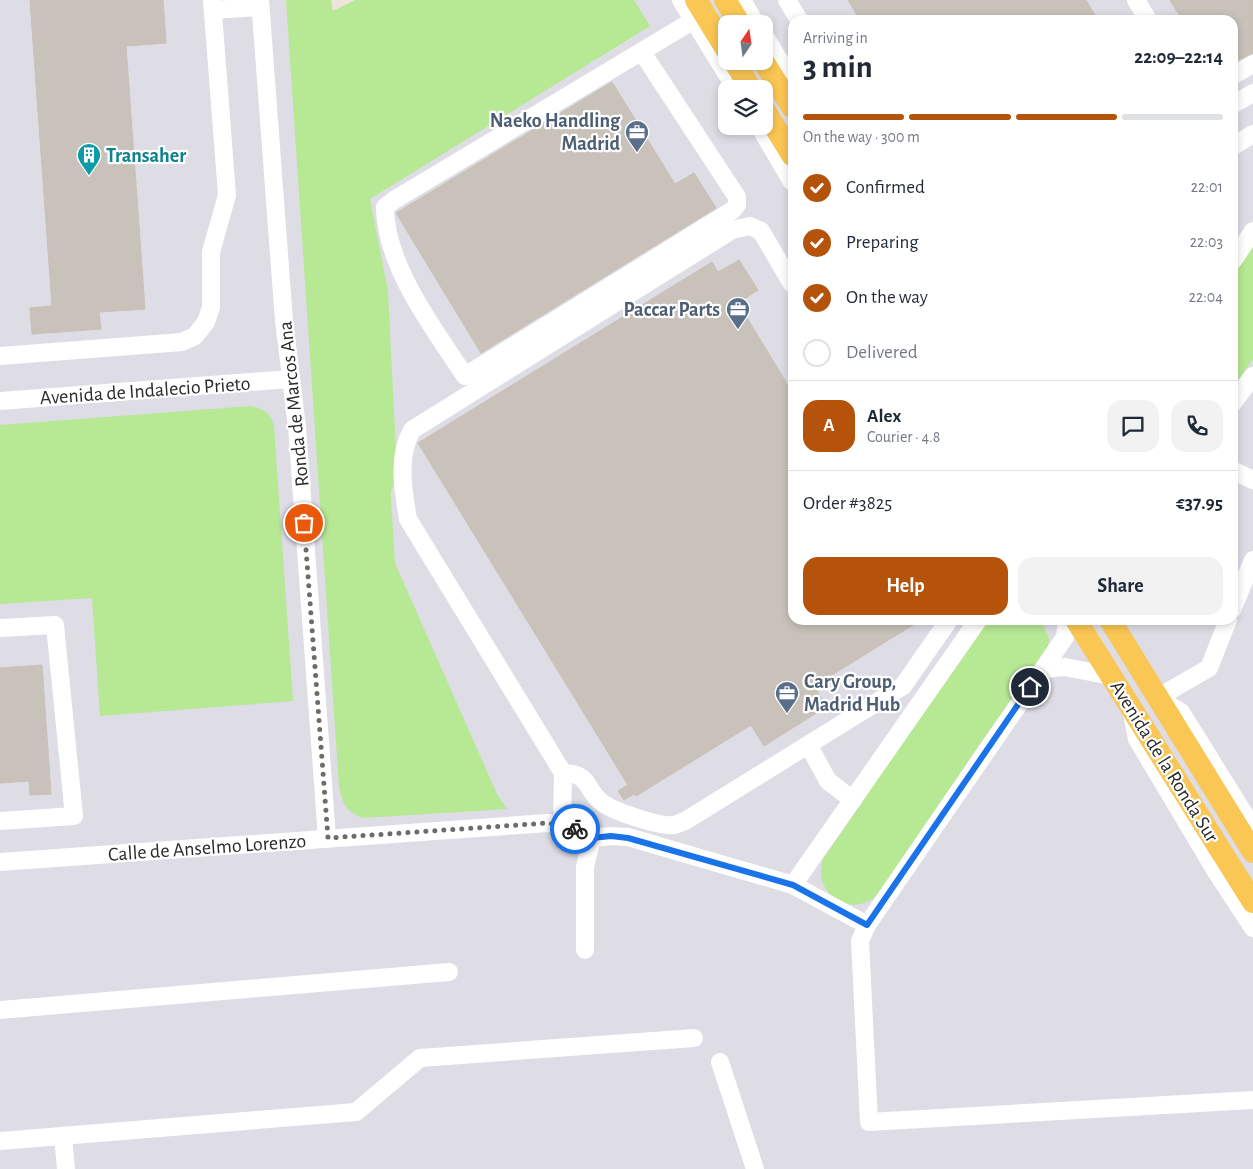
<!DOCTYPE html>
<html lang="en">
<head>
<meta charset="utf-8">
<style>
	:root { --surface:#fff; --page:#f2f2f3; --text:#1f2937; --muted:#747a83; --line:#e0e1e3; --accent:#b45309 }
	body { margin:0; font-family:"Alegreya Sans",sans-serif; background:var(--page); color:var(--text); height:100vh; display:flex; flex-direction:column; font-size:19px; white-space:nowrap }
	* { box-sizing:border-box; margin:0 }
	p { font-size:16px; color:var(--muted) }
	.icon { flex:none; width:28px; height:28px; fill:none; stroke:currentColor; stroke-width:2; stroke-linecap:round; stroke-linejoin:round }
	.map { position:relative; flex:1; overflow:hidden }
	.drawer { position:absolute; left:788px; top:15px; width:450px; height:610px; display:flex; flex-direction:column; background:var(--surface); border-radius:15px; box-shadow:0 2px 8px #0003 }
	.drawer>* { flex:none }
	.needle { width:32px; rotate:13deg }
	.fabs { position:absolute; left:718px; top:15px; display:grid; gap:10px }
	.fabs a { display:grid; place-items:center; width:55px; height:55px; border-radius:10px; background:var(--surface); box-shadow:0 2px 8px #0003; font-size:25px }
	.pin { position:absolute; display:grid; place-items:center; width:42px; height:42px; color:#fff; margin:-21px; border:2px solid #fff; border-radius:50%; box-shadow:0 1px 5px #0007 }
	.courier { position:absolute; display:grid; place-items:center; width:50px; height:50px; margin:-25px; border:4px solid #1a73e8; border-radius:50%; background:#fff; color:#222; box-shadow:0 1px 6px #0007 }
	.overview em { font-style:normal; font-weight:700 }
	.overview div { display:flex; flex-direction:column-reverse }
	.overview { display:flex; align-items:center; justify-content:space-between; height:85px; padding:0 15px }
	h1 { font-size:32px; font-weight:700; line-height:38px }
	.bar { display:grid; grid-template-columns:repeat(4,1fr); gap:8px 5px; align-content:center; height:60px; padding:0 15px }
	.bar i { height:6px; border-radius:4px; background:var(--line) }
	.bar .selected { background:var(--accent) }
	.bar p { grid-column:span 4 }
	.line { display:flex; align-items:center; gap:12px; padding:0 15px; border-top:1px solid var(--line) }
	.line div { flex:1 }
	.round { display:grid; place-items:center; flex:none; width:52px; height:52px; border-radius:15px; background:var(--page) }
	ol { padding:0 15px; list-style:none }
	li { display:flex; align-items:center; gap:15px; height:55px }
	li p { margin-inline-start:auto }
	li .icon { padding:5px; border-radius:50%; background:var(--accent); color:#fff; stroke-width:4 }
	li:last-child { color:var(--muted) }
	li i { width:28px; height:28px; border:2px solid var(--line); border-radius:50% }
	.primary-button { display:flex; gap:10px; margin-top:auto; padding:10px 15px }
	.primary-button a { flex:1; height:58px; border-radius:15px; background:var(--accent); color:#fff; font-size:20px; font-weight:700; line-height:58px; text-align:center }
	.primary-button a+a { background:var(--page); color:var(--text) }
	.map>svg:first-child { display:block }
</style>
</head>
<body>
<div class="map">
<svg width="1253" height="1169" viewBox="0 0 1253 1169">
	<rect width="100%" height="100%" fill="#ede4db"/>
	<!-- industrial -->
	<path fill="#dedce5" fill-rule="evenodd" d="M 0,0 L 331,0 L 333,11 L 355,0 L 1253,0 L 1253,1169 L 0,1169 ZM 792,20 L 1232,20 L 1232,620 L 792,620 ZM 726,24 L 764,24 L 764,61 L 726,61 ZM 726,89 L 764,89 L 764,126 L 726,126 Z"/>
	<!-- green -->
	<g fill="#b7e894">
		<path d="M 286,0 L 331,0 L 333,11 L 355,0 L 634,0 L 650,26 L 370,199 L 388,291 L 396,452 L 395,481 L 391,492 L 391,500 L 395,563 L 497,794 L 507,809 L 363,818 C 346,812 343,804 339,787 Z"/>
		<polygon points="1253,246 1253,359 1233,387 1233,276"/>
		<path d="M 251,406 C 264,409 270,412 274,426 L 293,701 L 100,716 L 92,598 L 0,604 L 0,425 Z"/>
		<path d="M 987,620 L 1040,620 L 1049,638 L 1048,649 L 981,742 L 879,893 C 853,921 811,894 823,859 Z"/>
	</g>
	<!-- building -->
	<g fill="#c8c2ba" stroke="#c9c0b5">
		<polygon points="30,0 163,0 166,43 126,46 145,309 99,312 101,329 32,334 30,308 52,306"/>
		<polygon points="848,0 1086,0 1098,20 860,20"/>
		<polygon points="1170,0 1253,0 1253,53 1232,63 1232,20 1182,20"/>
		<polygon points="612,82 675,184 694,173 716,208 481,353 396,213"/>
		<polygon points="739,260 758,290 738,303 792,392 792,620 921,620 814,686 826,707 764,746 751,725 636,796 634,794 624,800 618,791 628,785 418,443 712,262 718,272"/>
		<polygon points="42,665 51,794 30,795 29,781 0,783 0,668"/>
	</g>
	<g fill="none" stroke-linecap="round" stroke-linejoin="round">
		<!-- minor -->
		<g stroke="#fff" stroke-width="18">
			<polyline points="260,0 284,321 297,427 327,838"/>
			<polyline points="681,0 736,89"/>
			<polyline points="742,0 756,24"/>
			<polyline points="787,0 799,20"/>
			<polyline points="1136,0 1148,20"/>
			<polyline points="213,10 260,7"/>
			<polyline points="764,35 792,81"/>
			<path d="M 642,52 L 737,197 L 737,205 L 733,210 L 465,376 C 434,329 385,265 385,207 L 394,200 L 694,20"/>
			<polyline points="1232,76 1253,64"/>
			<polyline points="1232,105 1253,93"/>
			<polyline points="759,126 792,182"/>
			<polyline points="1232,147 1253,134"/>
			<polyline points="1232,262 1253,231"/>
			<polyline points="0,356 182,342 195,336 206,322 211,307 211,252 227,195 212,0"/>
			<polyline points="0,401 290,379"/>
			<polyline points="1232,404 1253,376"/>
			<polyline points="1232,470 1253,480"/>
			<polyline points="1232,610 1253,560"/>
			<polyline points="1067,620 1065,637 867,925 860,941 869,1122 1253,1100"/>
			<polyline points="0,628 55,625 74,816 0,821"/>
			<polyline points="1044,669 1065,667 1111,676"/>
			<polyline points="1157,698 1209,668 1228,620"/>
			<polyline points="1159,699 1181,712 1253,828"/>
			<polyline points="1132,713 1137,739 1215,870 1253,928"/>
			<polyline points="809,746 828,781 853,800"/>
			<path d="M 563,773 C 592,773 585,792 604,804 C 616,812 660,827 674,825 C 678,824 682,822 685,821 L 903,686 L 949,620"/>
			<path d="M 562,825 L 563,773 L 408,519 C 403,490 397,456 412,430 L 732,230 L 750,226 L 761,231 L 792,284"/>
			<polyline points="0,862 548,823 572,827 592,838 611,836 628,837 793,885"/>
			<polyline points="867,925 793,885 978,620"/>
			<polyline points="585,950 585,867 592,838"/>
			<polyline points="0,1010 449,972"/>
			<polyline points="720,1062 755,1169"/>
			<polyline points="63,1136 66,1169"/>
			<polyline points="0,1141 356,1112 420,1058 694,1038"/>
		</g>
		<!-- major -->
		<g stroke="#fac654" stroke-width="22">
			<polyline points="696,0 726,49"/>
			<polyline points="725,0 740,24"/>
			<polyline points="734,61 751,89"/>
			<polyline points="763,61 792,107"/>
			<polyline points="764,109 792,155"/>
			<polyline points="1076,620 1253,902"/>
			<polyline points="1110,620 1253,852"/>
		</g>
	</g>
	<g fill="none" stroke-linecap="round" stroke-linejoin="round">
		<!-- done -->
		<polyline stroke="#6e6b68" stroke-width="5" stroke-dasharray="0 9" points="304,523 328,838 548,823 575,829"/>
		<!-- route -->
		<polyline stroke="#1a73e8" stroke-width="6" points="575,829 592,838 611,836 628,838 793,885 867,925 1030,687"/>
	</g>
	<!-- icons -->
	<defs>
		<g id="office-pin" transform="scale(1.25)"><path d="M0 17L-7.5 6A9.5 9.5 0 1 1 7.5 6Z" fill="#5c6f8a" stroke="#fff"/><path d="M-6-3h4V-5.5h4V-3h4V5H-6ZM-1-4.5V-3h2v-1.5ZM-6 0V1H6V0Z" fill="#fff"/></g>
		<g id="building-pin" transform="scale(1.25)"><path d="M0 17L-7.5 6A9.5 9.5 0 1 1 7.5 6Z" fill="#0f9aa8" stroke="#fff"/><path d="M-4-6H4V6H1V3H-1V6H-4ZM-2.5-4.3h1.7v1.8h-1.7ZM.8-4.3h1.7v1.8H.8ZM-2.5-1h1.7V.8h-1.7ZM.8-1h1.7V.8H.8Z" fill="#fff"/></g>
	</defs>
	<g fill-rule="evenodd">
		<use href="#office-pin" x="637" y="132"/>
		<use href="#building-pin" x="89" y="155"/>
		<use href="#office-pin" x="738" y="309"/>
		<use href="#office-pin" x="787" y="693"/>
	</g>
	<g text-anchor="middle" stroke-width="4.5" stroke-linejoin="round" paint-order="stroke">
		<!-- service labels -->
		<g font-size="20" font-weight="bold" fill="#4e5e75" stroke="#fff" text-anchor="end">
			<text x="620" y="127">Naeko Handling<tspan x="620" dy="23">Madrid</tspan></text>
			<text x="720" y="316">Paccar Parts</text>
			<text x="804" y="688" text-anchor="start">Cary Group,<tspan x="804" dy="23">Madrid Hub</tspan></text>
		</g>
		<!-- culture labels -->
		<g font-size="20" font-weight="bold" fill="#0d838f" stroke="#fff" text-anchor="start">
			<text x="106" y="162">Transaher</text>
		</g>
		<!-- street labels -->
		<g font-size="20" fill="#2a2a2a" stroke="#fff">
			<text transform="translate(145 390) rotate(-4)" y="7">Avenida de Indalecio Prieto</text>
			<text transform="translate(293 404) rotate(-96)" y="7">Ronda de Marcos Ana</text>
			<text transform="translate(1165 761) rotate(58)" y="7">Avenida de la Ronda Sur</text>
			<text transform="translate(207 847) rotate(-4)" y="7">Calle de Anselmo Lorenzo</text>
		</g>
	</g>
</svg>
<div class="fabs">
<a><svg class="needle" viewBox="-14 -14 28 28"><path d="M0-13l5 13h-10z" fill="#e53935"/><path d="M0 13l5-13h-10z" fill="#747a83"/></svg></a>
<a><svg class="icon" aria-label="layers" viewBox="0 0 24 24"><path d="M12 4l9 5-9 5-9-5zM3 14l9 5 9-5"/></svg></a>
</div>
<div class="pin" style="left:304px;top:523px;background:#ea580c"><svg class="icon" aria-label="bag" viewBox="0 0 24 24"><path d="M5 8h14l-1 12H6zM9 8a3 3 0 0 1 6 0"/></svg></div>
<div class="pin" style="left:1030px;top:687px;background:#1f2937"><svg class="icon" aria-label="home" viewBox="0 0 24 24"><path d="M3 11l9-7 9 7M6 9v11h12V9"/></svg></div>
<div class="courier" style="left:575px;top:829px"><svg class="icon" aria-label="bike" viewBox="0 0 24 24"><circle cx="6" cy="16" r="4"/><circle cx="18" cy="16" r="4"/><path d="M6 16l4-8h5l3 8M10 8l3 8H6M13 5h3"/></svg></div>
<section class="drawer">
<div class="overview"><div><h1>3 min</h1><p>Arriving in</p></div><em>22:09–22:14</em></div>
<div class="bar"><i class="selected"></i><i class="selected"></i><i class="selected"></i><i></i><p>On the way · 300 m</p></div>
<ol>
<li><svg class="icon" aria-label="check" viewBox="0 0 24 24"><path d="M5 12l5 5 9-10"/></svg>Confirmed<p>22:01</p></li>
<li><svg class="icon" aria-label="check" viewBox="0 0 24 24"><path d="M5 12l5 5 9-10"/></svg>Preparing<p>22:03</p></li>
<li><svg class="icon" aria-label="check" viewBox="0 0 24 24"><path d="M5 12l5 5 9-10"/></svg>On the way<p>22:04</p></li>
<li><i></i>Delivered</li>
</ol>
<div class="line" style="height:90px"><b class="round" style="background:var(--accent);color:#fff">A</b><div><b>Alex</b><p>Courier · 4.8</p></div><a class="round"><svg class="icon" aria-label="chat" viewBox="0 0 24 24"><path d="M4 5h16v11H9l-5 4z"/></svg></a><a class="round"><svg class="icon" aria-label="phone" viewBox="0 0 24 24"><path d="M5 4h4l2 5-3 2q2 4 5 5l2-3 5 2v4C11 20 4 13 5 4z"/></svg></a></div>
<div class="line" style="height:65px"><div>Order #3825</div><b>€37.95</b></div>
<div class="primary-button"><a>Help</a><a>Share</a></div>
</section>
</div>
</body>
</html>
